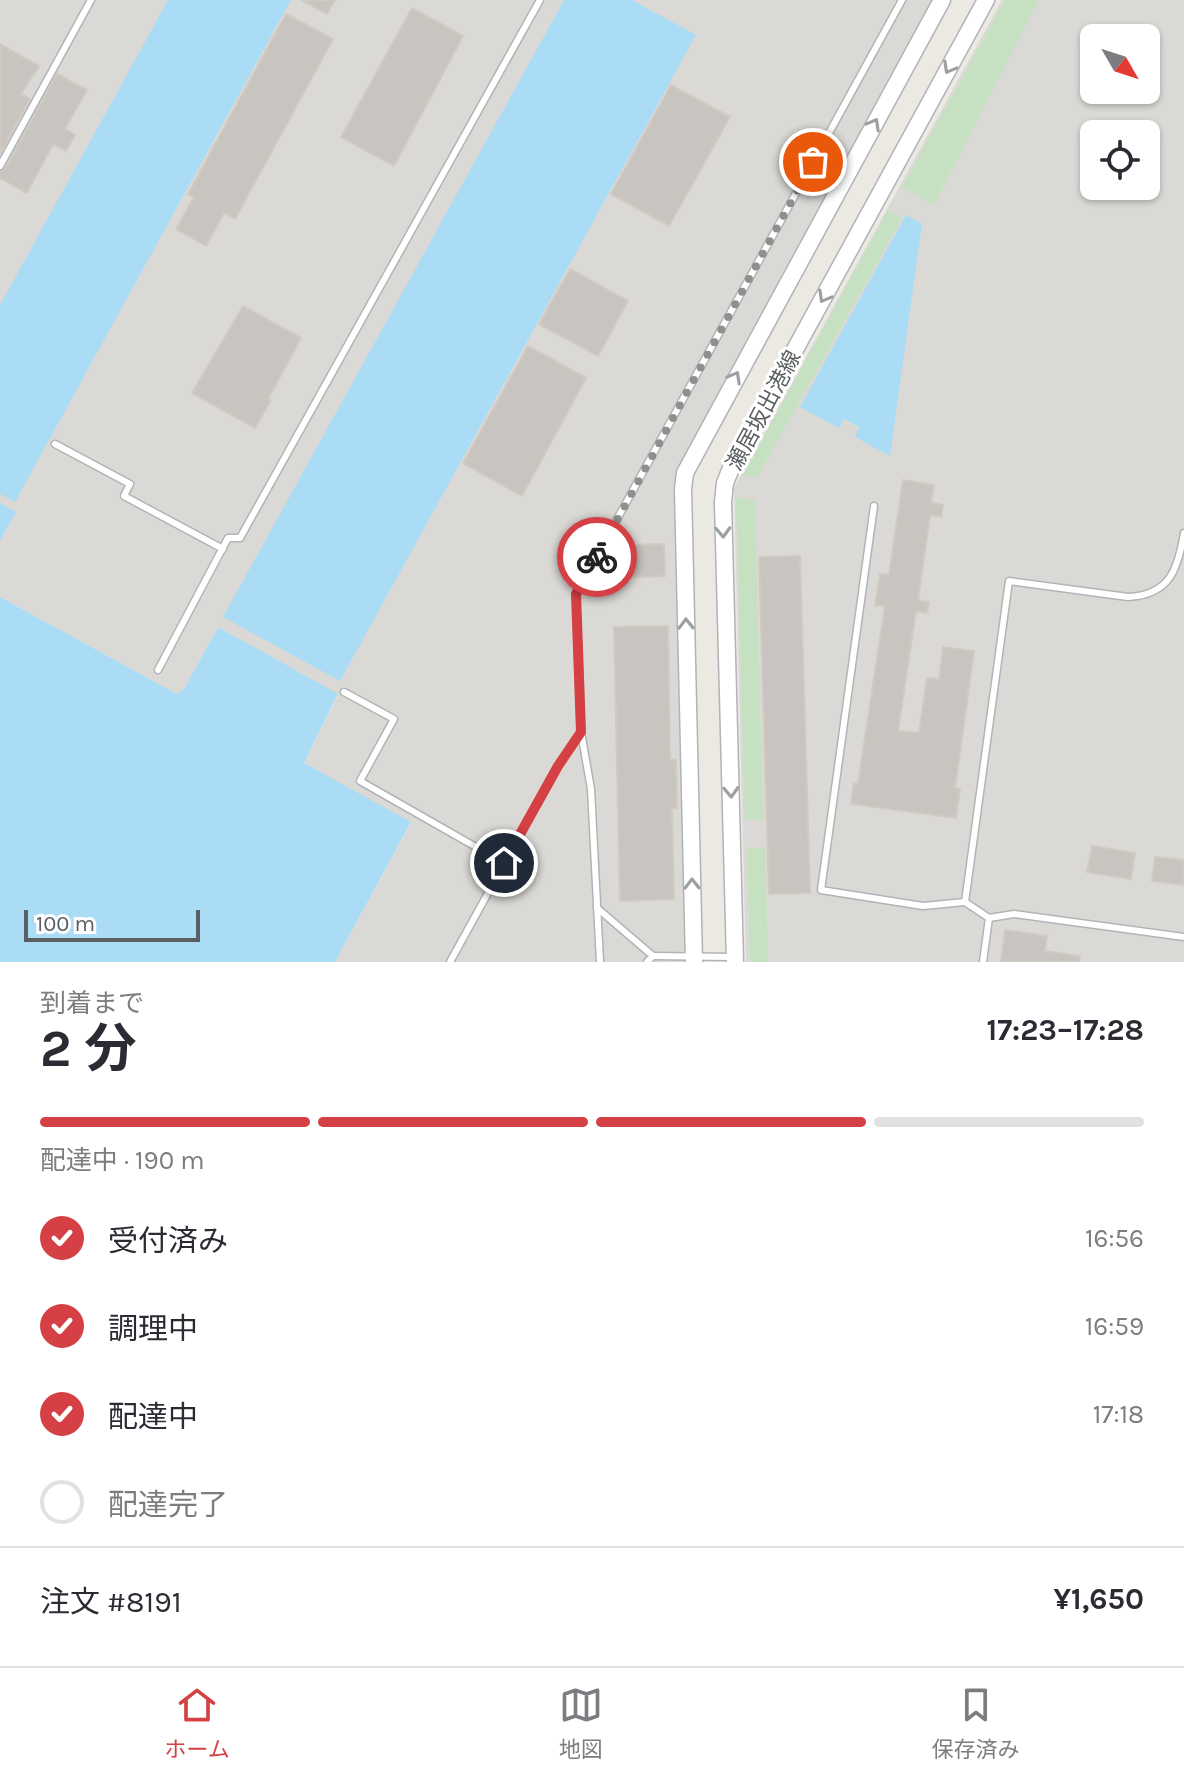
<!DOCTYPE html>
<html lang="ja">
<head>
<meta charset="utf-8">
<style>
	:root { --surface:#fff; --page:#f2f2f3; --text:#2b2b33; --muted:#7c7c81; --line:#e1e1e2; --accent:#d54044 }
	body { margin:0; font-family:Karla,"Noto Sans JP",sans-serif; background:var(--page); color:var(--text); height:100vh; display:flex; flex-direction:column; font-size:30px; white-space:nowrap }
	* { box-sizing:border-box; margin:0 }
	p { font-size:26px; color:var(--muted) }
	.icon { flex:none; width:44px; height:44px; fill:none; stroke:currentColor; stroke-width:2; stroke-linecap:round; stroke-linejoin:round }
	.map { position:relative; height:962px; overflow:hidden }
	.panel { display:flex; flex-direction:column; background:var(--surface); flex:1 }
	.panel>* { flex:none }
	.needle { width:52px; rotate:129deg }
	.fabs { position:absolute; left:1080px; top:24px; display:grid; gap:16px }
	.fabs a { display:grid; place-items:center; width:80px; height:80px; border-radius:12px; background:var(--surface); box-shadow:0 2px 6px #0004; font-size:40px }
	.scale { position:absolute; left:24px; bottom:20px; width:176px; box-sizing:border-box; padding-left:8px; border:4px solid #5b5f62; border-top:0; font-size:22px; line-height:28px; white-space:nowrap; color:#5b5f62; -webkit-text-stroke:6px #fff; paint-order:stroke }
	.pin { position:absolute; display:grid; place-items:center; width:68px; height:68px; color:#fff; margin:-34px; border:4px solid #fff; border-radius:50%; box-shadow:0 2px 8px #0007 }
	.courier { position:absolute; display:grid; place-items:center; width:80px; height:80px; margin:-40px; border:6px solid #d54044; border-radius:50%; background:#fff; color:#222; box-shadow:0 2px 10px #0007 }
	.overview em { font-style:normal; font-weight:700 }
	.overview div { display:flex; flex-direction:column-reverse }
	.overview { display:flex; align-items:center; justify-content:space-between; height:136px; padding:0 40px }
	h1 { font-size:52px; font-weight:700; line-height:60px }
	.bar { display:grid; grid-template-columns:repeat(4,1fr); gap:12px 8px; align-content:center; height:96px; padding:0 40px }
	.bar i { height:10px; border-radius:6px; background:var(--line) }
	.bar .on { background:var(--accent) }
	.bar p { grid-column:span 4 }
	.line { display:flex; align-items:center; gap:20px; padding:0 40px; border-top:2px solid var(--line) }
	.line div { flex:1 }
	ol { padding:0 40px; list-style:none }
	li { display:flex; align-items:center; gap:24px; height:88px }
	li p { margin-inline-start:auto }
	li .icon { padding:8px; border-radius:50%; background:var(--accent); color:#fff; stroke-width:4 }
	li:last-child { color:var(--muted) }
	li i { width:44px; height:44px; border:4px solid var(--line); border-radius:50% }
	.dock { display:flex; justify-content:space-around; align-items:center; height:112px; border-top:2px solid var(--line); background:var(--surface); font-size:22px; color:var(--muted) }
	.dock a { display:grid; justify-items:center; gap:4px }
	.dock .on { color:var(--accent) }
	.map>svg:first-child { display:block }
</style>
</head>
<body>
<div class="map">
<svg width="1184" height="962" viewBox="0 0 1184 962">
	<rect width="100%" height="100%" fill="#ece9e3"/>
	<!-- industrial -->
	<g fill="#dbd9d6" fill-rule="evenodd">
		<polygon points="0,0 934,0 676,472 691,962 335,962 411,823 304,763 338,696 218,627 184,689 177,694 0,597 0,541 16,512 0,503"/>
		<path d="M 1002,0 L 1184,0 L 1184,962 L 746,962 L 734,488 ZM 1094,38 L 1146,38 L 1146,90 L 1094,90 ZM 1094,134 L 1146,134 L 1146,186 L 1094,186 Z"/>
	</g>
	<!-- green -->
	<g fill="#c5e1c2">
		<polygon points="1005,0 1039,0 934,205 902,187"/>
		<polygon points="888,210 902,218 757,478 743,475"/>
		<polygon points="736,497 755,501 763,820 745,819"/>
		<polygon points="747,848 765,848 768,962 750,962"/>
	</g>
	<!-- water -->
	<g fill="#abdcf5">
		<polygon points="168,0 291,0 15,502 0,494 0,305"/>
		<polygon points="564,0 632,0 696,35 340,681 223,617"/>
		<polygon points="906,215 922,224 890,456 855,437 859,427 844,419 839,428 800,407"/>
		<polygon points="0,503 16,512 0,541"/>
		<polygon points="0,597 177,694 184,689 218,627 338,694 304,763 411,822 335,962 0,962"/>
	</g>
	<!-- building -->
	<g fill="#c8c4c0" stroke="#d0cac2" stroke-width="2">
		<polygon points="301,0 335,0 327,14"/>
		<polygon points="412,8 463,36 394,166 341,137"/>
		<polygon points="286,14 333,39 235,219 224,213 206,246 176,229 194,197 188,194"/>
		<polygon points="0,44 39,66 21,94 30,99 0,154"/>
		<polygon points="57,74 87,90 65,129 75,135 66,151 53,144 27,193 0,178 0,172 5,169"/>
		<polygon points="671,85 730,117 669,226 611,194"/>
		<polygon points="570,269 628,301 598,356 539,324"/>
		<polygon points="243,306 301,338 268,399 271,400 255,428 192,393"/>
		<polygon points="528,346 586,378 522,496 463,463"/>
		<polygon points="903,480 934,485 931,503 943,505 941,517 930,515 918,600 929,602 927,613 916,611 898,731 919,733 927,678 939,679 943,647 974,651 955,788 960,789 956,818 851,804 854,783 858,784 885,606 875,605 880,574 889,575"/>
		<polygon points="664,544 665,576 629,577 629,545"/>
		<polygon points="800,556 810,893 769,894 759,557"/>
		<polygon points="668,626 670,760 676,760 677,808 672,809 674,899 620,901 614,627"/>
		<polygon points="1092,846 1135,853 1131,879 1087,872"/>
		<polygon points="1155,857 1184,860 1184,885 1152,881"/>
		<polygon points="1005,930 1047,936 1045,951 1080,956 1079,962 1001,962"/>
	</g>
	<g fill="none" stroke-linecap="round" stroke-linejoin="round">
		<!-- lane casing -->
		<g stroke="#b1b4b7" stroke-width="9">
			<g id="lane">
				<polyline points="0,166 91,0"/>
				<polyline points="55,444 130,484 124,496 223,549"/>
				<polyline points="874,506 821,890 923,906 965,902"/>
				<path d="M 1184,533 C 1178,569 1170,595 1128,597 L 1009,581 L 965,902 L 989,918 L 1014,914 L 1184,937"/>
				<polyline points="158,670 228,538 240,538 540,0"/>
				<polyline points="344,692 394,719 360,781 504,863"/>
				<polyline points="597,908 653,956 647,962"/>
				<polyline points="653,956 733,957"/>
				<polyline points="450,962 558,766 581,732"/>
				<polyline points="600,962 591,789 581,732 576,594 902,0"/>
				<polyline points="983,962 989,918"/>
			</g>
		</g>
		<!-- secondary casing -->
		<g stroke="#b0b3b7" stroke-width="19">
			<g id="secondary">
				<polyline points="694,962 683,489 685,473 942,0"/>
				<polyline points="735,962 723,502 725,483 733,463 986,0"/>
			</g>
		</g>
		<!-- lane -->
		<use href="#lane" stroke="#fff" stroke-width="6"/>
		<!-- secondary -->
		<use href="#secondary" stroke="#fff" stroke-width="16"/>
	</g>
	<!-- one-way arrows -->
	<defs><path id="oneway-chevron" d="M-2-3.5L2.5 0L-2 3.5" fill="none" stroke-width="1.6" stroke-linecap="round" stroke-linejoin="round" transform="scale(2)"/></defs>
	<g stroke="#9d9fa1">
		<use href="#oneway-chevron" transform="translate(949 68) rotate(119)"/>
		<use href="#oneway-chevron" transform="translate(874 124) rotate(-61)"/>
		<use href="#oneway-chevron" transform="translate(824 297) rotate(119)"/>
		<use href="#oneway-chevron" transform="translate(735 377) rotate(-61)"/>
		<use href="#oneway-chevron" transform="translate(723 532) rotate(88)"/>
		<use href="#oneway-chevron" transform="translate(686 624) rotate(-91)"/>
		<use href="#oneway-chevron" transform="translate(731 792) rotate(88)"/>
		<use href="#oneway-chevron" transform="translate(692 884) rotate(-91)"/>
	</g>
	<g fill="none" stroke-linecap="round" stroke-linejoin="round">
		<!-- done -->
		<polyline stroke="#8e8f8f" stroke-width="8" stroke-dasharray="0 14.4" points="597,557 813,162"/>
		<!-- route -->
		<polyline stroke="#d54044" stroke-width="10" points="504,863 558,766 581,732 576,594 597,557"/>
	</g>
	<g text-anchor="middle" stroke-width="6" stroke-linejoin="round" paint-order="stroke">
		<!-- street labels -->
		<g font-size="22" fill="#5b5f62" stroke="#fff">
			<text transform="translate(763 410) rotate(-62)" y="8">瀬居坂出港線</text>
		</g>
	</g>
</svg>
<div class="fabs">
<a><svg class="needle" viewBox="-14 -14 28 28"><path d="M0-13l5 13h-10z" fill="#e53935"/><path d="M0 13l5-13h-10z" fill="#7c7c81"/></svg></a>
<a><svg class="icon" aria-label="locate" viewBox="0 0 24 24"><circle cx="12" cy="12" r="6"/><path d="M12 2v4M12 18v4M2 12h4M18 12h4"/></svg></a>
</div>
<div class="scale">100 m</div>
<div class="pin" style="left:813px;top:162px;background:#ea580c"><svg class="icon" aria-label="bag" viewBox="0 0 24 24"><path d="M5 8h14l-1 12H6zM9 8a3 3 0 0 1 6 0"/></svg></div>
<div class="pin" style="left:504px;top:863px;background:#1f2937"><svg class="icon" aria-label="home" viewBox="0 0 24 24"><path d="M3 11l9-7 9 7M6 9v11h12V9"/></svg></div>
<div class="courier" style="left:597px;top:557px"><svg class="icon" aria-label="bike" viewBox="0 0 24 24"><circle cx="6" cy="16" r="4"/><circle cx="18" cy="16" r="4"/><path d="M6 16l4-8h5l3 8M10 8l3 8H6M13 5h3"/></svg></div>
</div>
<section class="panel">
<div class="overview"><div><h1>2 分</h1><p>到着まで</p></div><em>17:23–17:28</em></div>
<div class="bar"><i class="on"></i><i class="on"></i><i class="on"></i><i></i><p>配達中 · 190 m</p></div>
<ol>
<li><svg class="icon" aria-label="check" viewBox="0 0 24 24"><path d="M5 12l5 5 9-10"/></svg>受付済み<p>16:56</p></li>
<li><svg class="icon" aria-label="check" viewBox="0 0 24 24"><path d="M5 12l5 5 9-10"/></svg>調理中<p>16:59</p></li>
<li><svg class="icon" aria-label="check" viewBox="0 0 24 24"><path d="M5 12l5 5 9-10"/></svg>配達中<p>17:18</p></li>
<li><i></i>配達完了</li>
</ol>
<div class="line" style="height:104px"><div>注文 #8191</div><b>¥1,650</b></div>
</section>
<nav class="dock">
<a class="on"><svg class="icon" aria-label="home" viewBox="0 0 24 24"><path d="M3 11l9-7 9 7M6 9v11h12V9"/></svg>ホーム</a>
<a><svg class="icon" aria-label="map" viewBox="0 0 24 24"><path d="M3 6l6-2 6 2 6-2v14l-6 2-6-2-6 2zM9 4v14M15 6v14"/></svg>地図</a>
<a><svg class="icon" aria-label="saved" viewBox="0 0 24 24"><path d="M7 4h10v16l-5-4-5 4z"/></svg>保存済み</a>
</nav>
</body>
</html>
